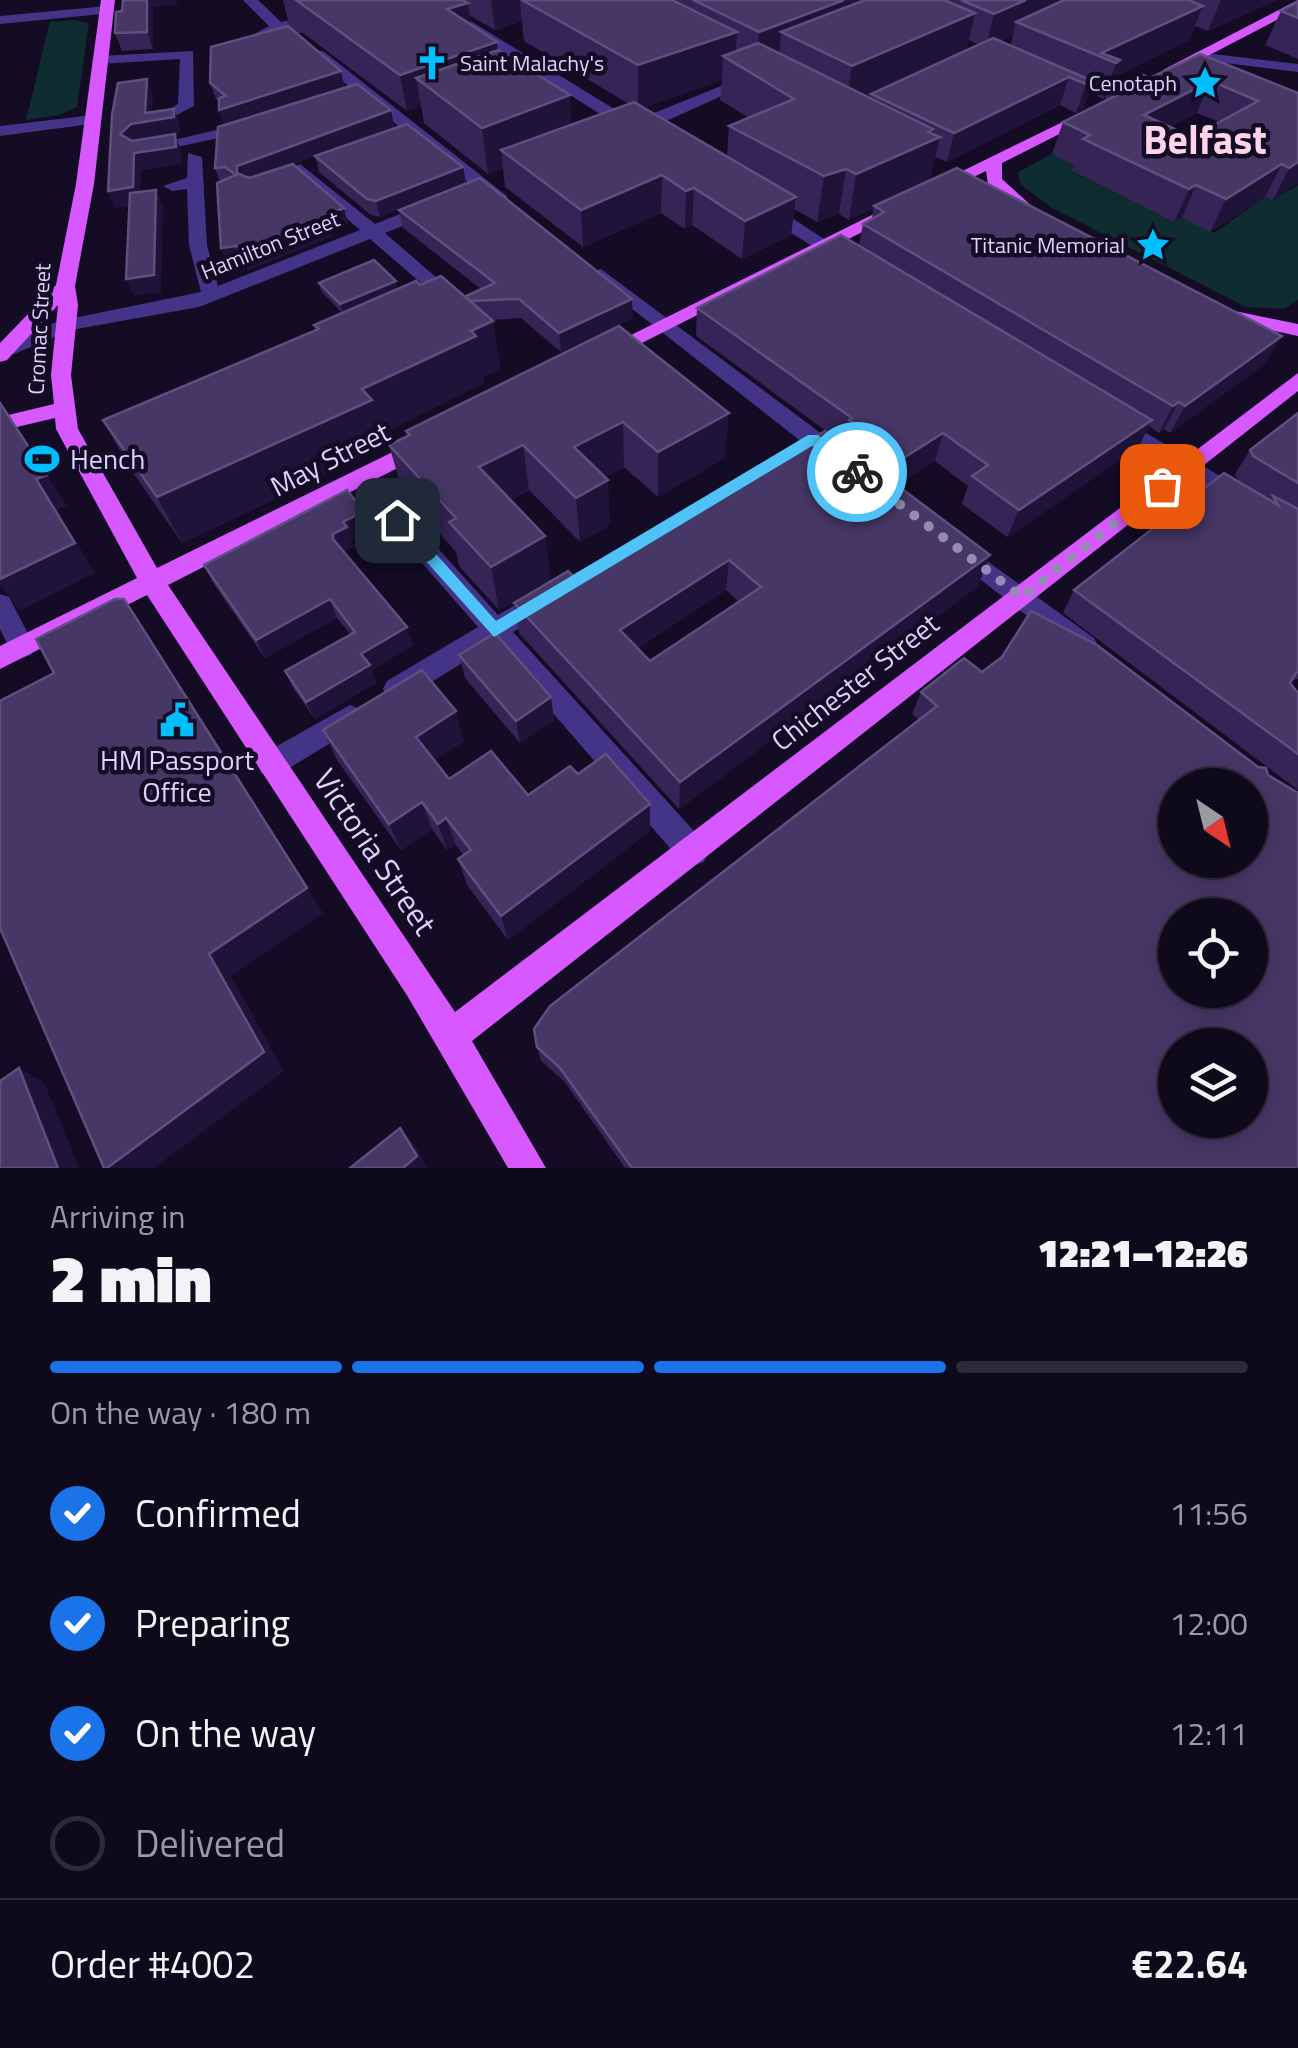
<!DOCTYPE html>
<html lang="en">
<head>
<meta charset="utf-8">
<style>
	:root { --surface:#0f091c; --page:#1d1729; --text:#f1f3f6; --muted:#9b9aa3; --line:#2f2a3b; --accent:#1a73e8 }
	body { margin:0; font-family:"Titillium Web",sans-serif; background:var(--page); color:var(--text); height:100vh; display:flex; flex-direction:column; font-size:38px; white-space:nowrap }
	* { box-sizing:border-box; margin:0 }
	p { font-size:32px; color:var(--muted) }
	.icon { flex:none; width:55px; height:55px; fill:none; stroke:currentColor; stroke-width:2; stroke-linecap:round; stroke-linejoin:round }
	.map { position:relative; height:1168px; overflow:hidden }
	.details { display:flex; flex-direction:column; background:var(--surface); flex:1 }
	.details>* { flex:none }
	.needle { width:65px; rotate:145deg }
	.controls { position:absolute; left:1158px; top:768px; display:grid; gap:20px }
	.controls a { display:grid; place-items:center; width:110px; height:110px; border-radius:50%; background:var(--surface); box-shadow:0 5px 25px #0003,0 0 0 2px var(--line); font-size:50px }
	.pin { position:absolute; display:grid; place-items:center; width:85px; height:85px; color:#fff; margin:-42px; border-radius:20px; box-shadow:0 5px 15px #0006 }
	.courier { position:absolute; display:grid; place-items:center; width:100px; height:100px; margin:-50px; border:8px solid #4fc3f7; border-radius:50%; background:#fff; color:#222; box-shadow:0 2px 12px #0007 }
	.head em { font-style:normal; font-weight:800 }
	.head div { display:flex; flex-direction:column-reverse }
	.head { display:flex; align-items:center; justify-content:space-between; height:170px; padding:0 50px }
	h1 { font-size:65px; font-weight:800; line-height:75px }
	.bar { display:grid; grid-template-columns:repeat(4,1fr); gap:15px 10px; align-content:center; height:120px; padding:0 50px }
	.bar i { height:12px; border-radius:8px; background:var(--line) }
	.bar .active { background:var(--accent) }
	.bar p { grid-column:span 4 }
	.line { display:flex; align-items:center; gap:25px; padding:0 50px; border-top:2px solid var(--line) }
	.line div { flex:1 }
	ol { padding:0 50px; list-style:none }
	li { display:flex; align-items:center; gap:30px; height:110px }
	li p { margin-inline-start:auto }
	li .icon { padding:10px; border-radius:50%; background:var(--accent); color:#fff; stroke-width:4 }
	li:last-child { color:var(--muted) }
	li i { width:55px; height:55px; border:5px solid var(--line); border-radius:50% }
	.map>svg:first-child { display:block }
</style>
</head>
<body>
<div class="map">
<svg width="1298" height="1168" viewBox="0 0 1298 1168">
	<rect width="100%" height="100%" fill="#140c25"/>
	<!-- green -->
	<g fill="#0f2c30">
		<polygon points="75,20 89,23 77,107 59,115 26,120 50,22"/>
		<polygon points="1052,154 1080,167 1073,172 1174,222 1183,217 1214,233 1265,197 1273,200 1298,185 1298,300 1284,309 1246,307 1052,208 1020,184 1018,172"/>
	</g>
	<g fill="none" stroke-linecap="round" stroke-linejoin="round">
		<!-- minor -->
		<g fill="#433488" fill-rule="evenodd">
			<polygon points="243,0 258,0 281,22 321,14 328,18 282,30 247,48 242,47 242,41 269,26"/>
			<polygon points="420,0 436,0 634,121 746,76 759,79 642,132 630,133"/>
			<polygon points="107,6 112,7 112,13 0,24 0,16"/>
			<polygon points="193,51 194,106 173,117 165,112 178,104 180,59 101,64 94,60 101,56"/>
			<polygon points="313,51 323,51 507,196 507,204 495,204 313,57"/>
			<polygon points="1197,52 1298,64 1298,72 1192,59 1190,56"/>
			<polygon points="93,115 101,120 99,123 0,136 0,126"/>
			<polygon points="246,123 252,125 252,131 148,153 140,148"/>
			<polygon points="188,153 202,157 207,245 218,286 360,230 294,173 292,169 300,164 375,224 425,204 437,204 437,212 385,233 453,292 443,298 436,296 370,239 199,307 71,330 14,354 0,354 0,344 59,321 201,292 189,245 187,189 172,191 163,186 187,178"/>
			<polygon points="763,202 769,203 853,258 844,264 837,262 757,211 754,207"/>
			<polygon points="601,269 846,452 849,458 846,464 830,464 594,279 594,271"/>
			<polygon points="1113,414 1298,521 1298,541 1105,426 1102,421"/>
			<polygon points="361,470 369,472 498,615 534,594 552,594 556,601 552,608 513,632 704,842 708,852 704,862 693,866 682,862 493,644 407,697 397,700 387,697 383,689 387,681 478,627 353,484 350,478 353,472"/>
			<polygon points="958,540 1094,638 1098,646 1094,654 1085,657 1076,654 949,555 946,549"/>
			<polygon points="0,594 9,597 35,647 31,655 22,658 13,655 0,629"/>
			<polygon points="350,705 360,709 364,717 360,725 281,773 271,777 261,773 257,764 261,755"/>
		</g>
		<!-- major -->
		<g fill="#d858ff" fill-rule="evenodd">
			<polygon points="101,0 115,0 94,184 75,286 78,305 71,375 78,429 157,568 417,440 425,437 436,445 433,450 168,585 455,1012 1298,373 1298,391 472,1041 546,1168 508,1168 408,997 147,595 0,669 0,646 137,578 56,429 55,418 0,431 0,417 54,404 51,375 58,305 7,360 0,362 0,343 56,285 76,184"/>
			<polygon points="1298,0 1298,9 1175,73 1163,70"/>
			<polygon points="1081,113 1095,116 1002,163 1002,179 1035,209 1035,217 1023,217 988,184 986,171 945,191 930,187"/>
			<polygon points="898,202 907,207 904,211 614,357 600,357 597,352"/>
			<polygon points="1225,309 1298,324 1298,336 1218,319 1218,311"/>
		</g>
	</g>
	<!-- wall -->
	<g fill="#352455" fill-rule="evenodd">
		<path d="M 283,0 L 1277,0 L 1208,31 L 1195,26 L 1189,40 L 1114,77 L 1109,90 L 1150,78 L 1200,54 L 1298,93 L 1298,183 L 1273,200 L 1265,197 L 1210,232 L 1182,218 L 1174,222 L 1072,171 L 1074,165 L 1052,154 L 1063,122 L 1104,101 L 1106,97 L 1103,99 L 1089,92 L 1083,109 L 1076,113 L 1060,105 L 947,162 L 935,157 L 930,180 L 1266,363 L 1170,433 L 1164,429 L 1159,433 L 1149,426 L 1138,448 L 1007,537 L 962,504 L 968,486 L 935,461 L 897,485 L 978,586 L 679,809 L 519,633 L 514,603 L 573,576 L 844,445 L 844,444 L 696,336 L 697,308 L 859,245 L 863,224 L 872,219 L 873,209 L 849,220 L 839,214 L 817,222 L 794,209 L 791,235 L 742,259 L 692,225 L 685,229 L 661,213 L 583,247 L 505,187 L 503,168 L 488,174 L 424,123 L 421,106 L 407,111 L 303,33 L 296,33 L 341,71 L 344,87 L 296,103 L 394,126 L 290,165 L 348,224 L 330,231 L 332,236 L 248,270 L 242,263 L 228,265 L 221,248 L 220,182 L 215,168 L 224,126 L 219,110 L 219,102 L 216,99 L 210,83 L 290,28 ZM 469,15 L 495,30 L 522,21 L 524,41 L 629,104 L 572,124 L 497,50 L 497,42 L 470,25 ZM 1013,36 L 1010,46 L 1000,41 ZM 969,40 L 979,45 L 966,50 ZM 722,80 L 720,100 L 749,118 L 729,126 L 727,157 L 643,108 ZM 1197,113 L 1219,122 L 1192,137 L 1170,127 ZM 726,590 L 739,602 L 650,661 L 638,648 Z"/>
		<polygon points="1298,0 1298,59 1265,45 1281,11 1296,3"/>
		<polygon points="178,4 153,7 153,49 122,51 115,33 116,12"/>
		<polygon points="315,156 463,167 466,183 380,217 371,215 319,172"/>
		<polygon points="399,210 633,318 561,352 521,318 491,320 493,321 500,369 483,377 484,383 381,434 385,447 182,543 129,467 103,420 316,331 314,325 342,313 321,291 319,283 398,289 420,285 464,297 481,289 403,228"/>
		<polygon points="619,326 725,458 658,497 624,467 605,477 610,525 580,542 529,490 511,500 545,536 550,580 499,610 459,566 456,552 402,490 389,445 407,436 406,431"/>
		<polygon points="1298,413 1298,679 1291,680 1290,683 1298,693 1298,790 1063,613 1074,590 1270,501 1238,480 1235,474 1250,450"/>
		<polygon points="364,511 370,530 351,540 354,546 344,551 413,645 372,670 376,683 315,719 293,688 285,671 350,634 337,618 265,658 213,583 204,565"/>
		<polygon points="459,655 551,697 554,720 520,743 465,678"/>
		<polygon points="964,658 1298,1168 625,1168 564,1081 541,1061 537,1047 919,720 912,714 921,692"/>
		<polygon points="323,730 464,741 435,760 449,779 528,795 578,774 650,831 508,940 467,885 458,859 463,855 456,845 447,850 432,829 401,850 337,760"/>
	</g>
	<!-- shaded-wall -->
	<g fill="#20133a">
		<polygon points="147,0 176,0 178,4 153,7 153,49 147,32"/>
		<polygon points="491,0 520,0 522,21 495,30"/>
		<polygon points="844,0 881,0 781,32 779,58 756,67 759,32"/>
		<polygon points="1026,0 1091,0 1016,22 1013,36 986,48 994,14"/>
		<polygon points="1221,0 1277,0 1208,31"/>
		<polygon points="468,3 472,37 447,9"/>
		<polygon points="1203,6 1189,40 1114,77 1109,92 1103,99 1116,63 1101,53"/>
		<polygon points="975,13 965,57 871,94 869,101 845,112 852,66"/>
		<polygon points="737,32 735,64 723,56 722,80 638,110 638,65"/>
		<polygon points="497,42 500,77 416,78 421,106 407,111 400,75"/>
		<polygon points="341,71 344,87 224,127 219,110"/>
		<polygon points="1069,77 1060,105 947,162 954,133"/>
		<polygon points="147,79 153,95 151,121 174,109 180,125 180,134 175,135 181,150 182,164 141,170 140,204 115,208 108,191 126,150 120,134 145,113"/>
		<polygon points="1093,81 1083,109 1076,113 1086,84"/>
		<polygon points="1211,81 1197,113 1132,147 1144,115"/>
		<polygon points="570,95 573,140 501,150 503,168 488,174 482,128"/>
		<polygon points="391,110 394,126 243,182 237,173 237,166"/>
		<polygon points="933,129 930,142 940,137 929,183 874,206 873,209 849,220 856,174"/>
		<polygon points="1298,162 1298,183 1273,200 1289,168"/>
		<polygon points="1282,164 1265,197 1210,232 1226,199"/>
		<polygon points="463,167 466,183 380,217 376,201"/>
		<polygon points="846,169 839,214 817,222 824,176"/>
		<polygon points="662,175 661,213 583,247 581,210"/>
		<polygon points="1196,185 1182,218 1174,222 1189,189"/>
		<polygon points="694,188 692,225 685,229 686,191"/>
		<polygon points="156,190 163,206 161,292 134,296 126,279"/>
		<polygon points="796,197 791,235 742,259 745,221"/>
		<polygon points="344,208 348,224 330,231 332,236 248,270 242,253 323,216"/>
		<polygon points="236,246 242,263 228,265 221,248"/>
		<polygon points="396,281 398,290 343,313 340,304"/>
		<polygon points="632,299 633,318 561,352 559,333"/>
		<polygon points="493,321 500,369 483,377 484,383 381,434 385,447 182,543 157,497"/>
		<polygon points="1282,336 1266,363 1170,433 1185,406"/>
		<polygon points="1179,402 1164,429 1159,433 1173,406"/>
		<polygon points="729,413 725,458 658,497 658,452"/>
		<polygon points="1152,420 1138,448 1007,537 1019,510"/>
		<polygon points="623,422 624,467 577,492 574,447"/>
		<polygon points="943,433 935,461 895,487 902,459"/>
		<polygon points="523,445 529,490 487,512 479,467"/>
		<polygon points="47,475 67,506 57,510 95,573 20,611 0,585 0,579 36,479"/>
		<polygon points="608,480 610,525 580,542 576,498"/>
		<polygon points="364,511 370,530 351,540 354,546 339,553 333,534 343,522"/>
		<polygon points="545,536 550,580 499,610 491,567"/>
		<polygon points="990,555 978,586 679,809 680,782"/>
		<polygon points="729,560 726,590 621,659 620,630"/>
		<polygon points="124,599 323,913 231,976 284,1071 154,1168 107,1168 209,954"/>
		<polygon points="330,599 337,618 265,658 256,640"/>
		<polygon points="407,627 413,645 372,670 376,683 315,719 306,702 361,654"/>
		<polygon points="551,697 554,720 520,743 516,721"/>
		<polygon points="456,711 464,741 426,766 416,737"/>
		<polygon points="422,802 432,829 401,850 389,824"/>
		<polygon points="650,804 650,831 508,940 501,916"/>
		<polygon points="446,818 456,845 447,850 438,824"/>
		<polygon points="19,1068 44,1082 79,1168 58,1168"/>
		<polygon points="400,1128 414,1144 428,1168 403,1168"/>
	</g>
	<!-- building -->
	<g fill="#473767" stroke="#5e4f7f" stroke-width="2.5" fill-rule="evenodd">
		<polygon points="123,0 147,0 147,32 115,33 116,12 122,11"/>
		<polygon points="296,0 462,0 468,3 447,9 497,42 400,75"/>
		<polygon points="522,0 672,0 737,32 638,65"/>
		<polygon points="693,0 844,0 759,32"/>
		<polygon points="865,0 944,0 975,13 852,66 781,32"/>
		<polygon points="961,0 1026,0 994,14"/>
		<polygon points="1064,0 1189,0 1203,6 1101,53 1120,60 1116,63 1016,22"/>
		<polygon points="1298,2 1298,18 1281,11"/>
		<polygon points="288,26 341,71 219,110 219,98 226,96 210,83 211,47"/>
		<polygon points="993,38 1093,81 1086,84 1069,77 954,133 871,94"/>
		<polygon points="758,43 933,129 928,132 940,137 856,174 846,169 824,176 729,126 794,99 723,56"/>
		<polygon points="498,50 570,95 482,128 416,78"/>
		<path d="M 1200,54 L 1298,93 L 1298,162 L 1289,168 L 1282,164 L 1226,199 L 1196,185 L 1189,189 L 1178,184 L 1083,139 L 1090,135 L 1063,122 L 1117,95 L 1108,91 L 1140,74 L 1150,78 ZM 1211,81 L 1258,101 L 1192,137 L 1144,115 Z"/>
		<polygon points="147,79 145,113 174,109 174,117 131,124 120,134 132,141 175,134 176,147 134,153 133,187 108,191 112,115 118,83"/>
		<polygon points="357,84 391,110 237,166 237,173 249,178 293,164 344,208 323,216 327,219 242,253 236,246 221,248 217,183 236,175 225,167 215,168 218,127"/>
		<polygon points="634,102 796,197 745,221 694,188 686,191 662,175 581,210 501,150"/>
		<polygon points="407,124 463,167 376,201 367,199 315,156"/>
		<polygon points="957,168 1282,336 1185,406 1179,402 1173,406 863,224 884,212 874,206"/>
		<polygon points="480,178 632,299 559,333 519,299 470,301 464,297 495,283 399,210"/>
		<polygon points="156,190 154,275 126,279 130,193"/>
		<polygon points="841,235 1152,420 1019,510 972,476 988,465 943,433 902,459 849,420 852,418 697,308"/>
		<polygon points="374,260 396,281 340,304 319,283"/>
		<polygon points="441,276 493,321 471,331 476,336 362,389 372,400 157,497 103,420 319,329 314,325 416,281 420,285"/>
		<polygon points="619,326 729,413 658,452 623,422 574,447 608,480 576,498 523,445 479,467 545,536 491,567 449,522 456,518 389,445 410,435 406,431"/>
		<polygon points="0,403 47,475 36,479 75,543 0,579"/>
		<polygon points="1298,413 1298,483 1253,456 1250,450"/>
		<path d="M 825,431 L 990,555 L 680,782 L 514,603 L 568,571 L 573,576 ZM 729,560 L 761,587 L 650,661 L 620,630 Z"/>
		<polygon points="1224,473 1278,505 1273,496 1298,509 1298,670 1290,683 1298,693 1298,754 1074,590"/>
		<polygon points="347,490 364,511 343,522 347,527 333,534 333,539 407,627 361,654 370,665 306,702 285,671 355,632 330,599 256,640 204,565"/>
		<polygon points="115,599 124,599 307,888 209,954 264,1052 107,1168 104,1168 0,928 0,701 54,673 36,639"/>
		<path d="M 1031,611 L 1097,645 L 1258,767 L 1266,768 L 1268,775 L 1298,793 L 1298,1168 L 632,1168 L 560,1068 L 537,1047 L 534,1029 L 550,1006 L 937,706 L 921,692 L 964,658 L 982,672 L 1002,657 ZM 1175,785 L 1250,785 L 1250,860 L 1175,860 ZM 1175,915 L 1250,915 L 1250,990 L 1175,990 ZM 1175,1045 L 1250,1045 L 1250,1120 L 1175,1120 Z"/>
		<polygon points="495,633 551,697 516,721 459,655"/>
		<polygon points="422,670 456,711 416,737 449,779 491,751 528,795 570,766 578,774 606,754 650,804 501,916 458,859 471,850 446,818 438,824 422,802 389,824 323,730"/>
		<polygon points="19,1068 58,1168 0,1168 0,1081"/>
		<polygon points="400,1128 417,1156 403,1168 350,1168"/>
	</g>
	<!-- route -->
	<polygon fill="#4fc3f7" points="808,435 818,435 862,469 862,476 852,476 812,446 494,637 389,520 402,516 496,621"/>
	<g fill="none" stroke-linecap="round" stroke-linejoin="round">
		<!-- done -->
		<polyline stroke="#968cb3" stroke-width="10" stroke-dasharray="0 18" points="857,472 1022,597 1162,486"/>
	</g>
	<!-- icons -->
	<defs>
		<g id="church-bare" transform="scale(2.7)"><path d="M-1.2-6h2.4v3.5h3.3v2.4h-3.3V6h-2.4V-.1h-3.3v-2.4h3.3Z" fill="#00bffc" stroke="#140c25" stroke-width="2.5" paint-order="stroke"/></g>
		<g id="sight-bare" transform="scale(2.7)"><path d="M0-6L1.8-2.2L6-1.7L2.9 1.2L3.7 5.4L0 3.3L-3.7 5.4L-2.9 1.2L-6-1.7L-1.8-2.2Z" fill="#00bffc" stroke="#140c25" stroke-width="2.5" paint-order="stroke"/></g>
		<g id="stadium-bare" transform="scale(2.7)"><path d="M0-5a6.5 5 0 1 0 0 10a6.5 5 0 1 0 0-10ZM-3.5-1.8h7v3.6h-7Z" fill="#00bffc" stroke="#140c25" stroke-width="2.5" paint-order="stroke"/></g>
		<g id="civic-bare" transform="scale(2.7)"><path d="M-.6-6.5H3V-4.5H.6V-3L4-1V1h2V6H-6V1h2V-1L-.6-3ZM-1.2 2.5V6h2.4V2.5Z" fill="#00bffc" stroke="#140c25" stroke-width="2.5" paint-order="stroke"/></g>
	</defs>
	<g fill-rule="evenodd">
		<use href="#church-bare" x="432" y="63"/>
		<use href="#sight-bare" x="1205" y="83"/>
		<use href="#sight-bare" x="1153" y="245"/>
		<use href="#stadium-bare" x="42" y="459"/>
		<use href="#civic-bare" x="177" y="720"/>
	</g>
	<g text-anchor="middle" stroke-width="9" stroke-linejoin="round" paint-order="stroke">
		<!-- far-poi labels -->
		<g font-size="22" fill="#dcd1ff" stroke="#140c25" text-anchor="end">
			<text x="460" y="71" text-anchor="start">Saint Malachy's</text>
			<text x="1177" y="91">Cenotaph</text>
			<text x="1125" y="253">Titanic Memorial</text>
		</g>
		<!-- far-street labels -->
		<g font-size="22" fill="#dcd1ff" stroke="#140c25">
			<text transform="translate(270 245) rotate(-22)" y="8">Hamilton Street</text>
			<text transform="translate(39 329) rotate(-87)" y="8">Cromac Street</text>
		</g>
		<!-- poi labels -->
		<g font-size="28" fill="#dcd1ff" stroke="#140c25" text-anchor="start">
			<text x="70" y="469">Hench</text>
			<text x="177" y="770" text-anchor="middle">HM Passport<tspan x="177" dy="32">Office</tspan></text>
		</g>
		<!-- street labels -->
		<g font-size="28" fill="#dcd1ff" stroke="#140c25">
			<text transform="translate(330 459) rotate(-27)" y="10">May Street</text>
			<text transform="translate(855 682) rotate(-38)" y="10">Chichester Street</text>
		</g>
		<!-- near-street labels -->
		<g font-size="32" fill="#dcd1ff" stroke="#140c25">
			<text transform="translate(375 852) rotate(56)" y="11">Victoria Street</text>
		</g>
		<!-- far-town labels -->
		<g font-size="40" font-weight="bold" fill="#ffd3e9" stroke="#140c25">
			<text x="1205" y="154">Belfast</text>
		</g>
	</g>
</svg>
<div class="controls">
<a><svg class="needle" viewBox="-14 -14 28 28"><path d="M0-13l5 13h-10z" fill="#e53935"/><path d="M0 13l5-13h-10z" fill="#9b9aa3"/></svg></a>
<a><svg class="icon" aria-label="locate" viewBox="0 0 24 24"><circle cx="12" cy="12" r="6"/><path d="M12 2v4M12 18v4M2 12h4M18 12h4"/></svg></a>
<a><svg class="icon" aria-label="layers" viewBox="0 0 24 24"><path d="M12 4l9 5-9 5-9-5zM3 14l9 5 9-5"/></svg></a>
</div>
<div class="pin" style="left:1162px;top:486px;background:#ea580c"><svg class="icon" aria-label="bag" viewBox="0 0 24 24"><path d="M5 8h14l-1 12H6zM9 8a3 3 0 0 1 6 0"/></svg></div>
<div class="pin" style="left:397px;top:520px;background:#1f2937"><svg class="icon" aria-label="home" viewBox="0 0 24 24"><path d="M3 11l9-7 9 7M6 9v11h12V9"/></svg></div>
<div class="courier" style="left:857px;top:472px"><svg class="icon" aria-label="bike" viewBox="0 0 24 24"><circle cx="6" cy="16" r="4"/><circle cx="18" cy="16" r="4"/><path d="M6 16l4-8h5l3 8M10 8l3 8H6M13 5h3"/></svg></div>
</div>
<section class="details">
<div class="head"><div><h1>2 min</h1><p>Arriving in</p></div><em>12:21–12:26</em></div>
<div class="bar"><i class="active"></i><i class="active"></i><i class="active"></i><i></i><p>On the way · 180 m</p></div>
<ol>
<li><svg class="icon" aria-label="check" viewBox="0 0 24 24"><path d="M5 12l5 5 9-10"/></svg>Confirmed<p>11:56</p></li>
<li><svg class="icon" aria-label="check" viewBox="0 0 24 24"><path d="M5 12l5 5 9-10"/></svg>Preparing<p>12:00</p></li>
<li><svg class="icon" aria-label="check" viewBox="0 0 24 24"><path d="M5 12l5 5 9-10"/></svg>On the way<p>12:11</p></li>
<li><i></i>Delivered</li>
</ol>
<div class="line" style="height:130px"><div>Order #4002</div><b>€22.64</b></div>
</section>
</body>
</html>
